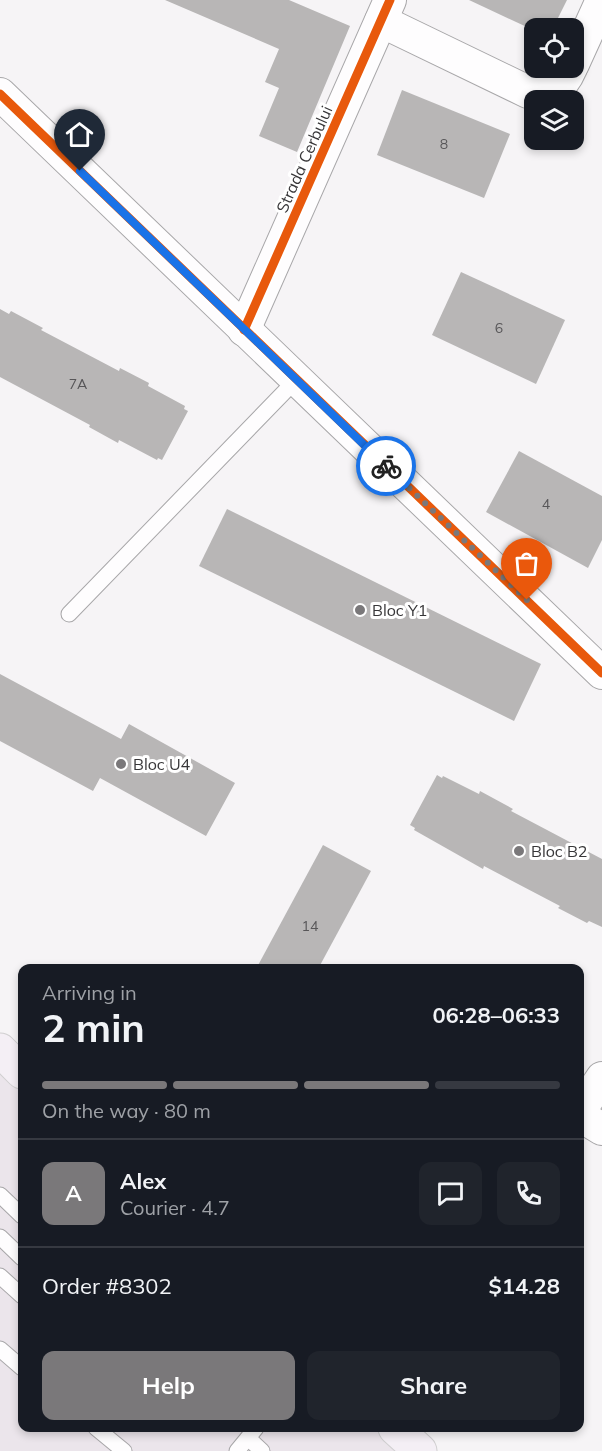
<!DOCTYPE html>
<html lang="en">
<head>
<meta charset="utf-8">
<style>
	:root { --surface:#171b24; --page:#20242c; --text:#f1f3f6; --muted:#9ea1a6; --line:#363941; --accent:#7a787a }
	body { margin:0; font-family:Mulish,sans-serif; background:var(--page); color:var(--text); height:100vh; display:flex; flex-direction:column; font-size:22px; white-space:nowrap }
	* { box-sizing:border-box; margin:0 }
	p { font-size:20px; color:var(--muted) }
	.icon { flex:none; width:33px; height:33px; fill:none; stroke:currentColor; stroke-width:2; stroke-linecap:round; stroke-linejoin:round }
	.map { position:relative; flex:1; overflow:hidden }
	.details { position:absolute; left:18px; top:964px; width:566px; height:468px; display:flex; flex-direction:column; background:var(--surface); border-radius:12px; box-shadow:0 3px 9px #0003 }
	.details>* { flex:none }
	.tools { position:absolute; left:524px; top:18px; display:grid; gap:12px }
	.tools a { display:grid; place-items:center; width:60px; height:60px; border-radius:12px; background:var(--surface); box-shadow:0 3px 9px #0003; font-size:30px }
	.pin { position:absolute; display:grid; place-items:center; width:51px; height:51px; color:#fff; margin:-62px -26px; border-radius:50% 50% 50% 0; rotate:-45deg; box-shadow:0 0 6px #0007 }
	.pin .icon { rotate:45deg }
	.courier { position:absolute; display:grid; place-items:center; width:60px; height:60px; margin:-30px; border:4px solid #1a73e8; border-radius:50%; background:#fff; color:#222; box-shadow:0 2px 8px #0007 }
	.summary em { font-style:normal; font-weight:700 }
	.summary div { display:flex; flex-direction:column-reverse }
	.summary { display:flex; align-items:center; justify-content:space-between; height:102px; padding:0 24px }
	h1 { font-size:39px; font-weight:700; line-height:45px }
	.bar { display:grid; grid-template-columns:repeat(4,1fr); gap:9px 6px; align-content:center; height:72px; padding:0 24px }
	.bar i { height:8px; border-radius:4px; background:var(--line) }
	.bar .active { background:var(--accent) }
	.bar p { grid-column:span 4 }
	.line { display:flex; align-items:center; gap:15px; padding:0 24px; border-top:2px solid var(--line) }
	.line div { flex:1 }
	.round { display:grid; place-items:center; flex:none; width:63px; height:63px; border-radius:12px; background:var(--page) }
	.cta { display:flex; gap:12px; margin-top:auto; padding:12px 24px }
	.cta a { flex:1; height:69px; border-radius:12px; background:var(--accent); color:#fff; font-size:24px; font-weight:700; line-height:69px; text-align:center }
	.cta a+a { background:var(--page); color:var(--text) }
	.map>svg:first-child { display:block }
</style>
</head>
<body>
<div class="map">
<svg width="602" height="1451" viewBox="0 0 602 1451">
	<rect width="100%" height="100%" fill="#f6f4f6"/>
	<!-- built -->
	<polygon fill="#ebe5eb" points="0,1050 22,1072 22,1428 395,1428 420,1451 0,1451"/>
	<!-- building -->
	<g fill="#b8b6b6">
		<polygon points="165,0 289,0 350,26 297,152 259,136 279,88 265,82 279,49"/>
		<polygon points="469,0 567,0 553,28 529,28"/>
		<polygon points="402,90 510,134 484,198 377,155"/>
		<polygon points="461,272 565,320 536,384 432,335"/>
		<polygon points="0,309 9,314 11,311 43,328 41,330 119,371 120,368 149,383 148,386 185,406 184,409 188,411 162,460 158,458 157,460 119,440 118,443 89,427 90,425 0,377"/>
		<polygon points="519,451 602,496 602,540 588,568 486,512"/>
		<polygon points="227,509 541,664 514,721 199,566"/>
		<polygon points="0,674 121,739 129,724 235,783 206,836 100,778 93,791 0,741"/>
		<polygon points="437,775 442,778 443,776 479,794 480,791 513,809 511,811 602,859 602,927 589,921 587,923 558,908 560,906 484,866 483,869 414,830 415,828 410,825"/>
		<polygon points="323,845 371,871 318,969 256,969"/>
	</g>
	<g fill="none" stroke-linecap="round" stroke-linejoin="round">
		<!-- lane casing -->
		<g stroke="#a8a7a9" stroke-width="17">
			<g id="lane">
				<polyline points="69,614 296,380"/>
				<polyline points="0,1195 22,1216"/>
				<polyline points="0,1237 22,1258"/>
				<polyline points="0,1276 22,1296"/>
				<polyline points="0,1349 22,1368"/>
				<polyline points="96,1428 124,1451"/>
				<polyline points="248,1438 262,1451"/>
				<polyline points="237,1451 256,1428"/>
			</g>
		</g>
		<!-- street casing -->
		<g stroke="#a8a7a9" stroke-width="34">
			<g id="street">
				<path d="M 381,21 L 528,92 C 552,95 562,89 571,68"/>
				<polyline points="573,64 602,0"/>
				<polyline points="0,94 602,673"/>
				<polyline points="244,330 390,0"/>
				<polyline points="579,1112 602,1078"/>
				<polyline points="579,1115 602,1129"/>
			</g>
		</g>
		<!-- primary casing -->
		<g stroke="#d0cfd0" stroke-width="35">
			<g id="primary">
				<polyline points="0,1050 22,1072"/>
				<polyline points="395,1428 420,1451"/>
			</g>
		</g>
		<!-- lane -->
		<use href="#lane" stroke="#fefdfe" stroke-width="15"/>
		<!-- street -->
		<use href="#street" stroke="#fefdfe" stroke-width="32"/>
		<!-- primary -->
		<use href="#primary" stroke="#f4eff5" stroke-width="33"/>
		<!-- cycleway casing -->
		<g stroke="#fff" stroke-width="13">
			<g id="cycleway">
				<polyline points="0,94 602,673"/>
				<polyline points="244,330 390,0"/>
			</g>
		</g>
		<!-- cycleway -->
		<use href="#cycleway" stroke="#e8590c" stroke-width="9"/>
	</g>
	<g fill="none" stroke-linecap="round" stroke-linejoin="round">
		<!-- done -->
		<polyline stroke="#7a787a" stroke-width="6" stroke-dasharray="0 10.8" points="386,466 527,600"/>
		<!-- route -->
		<polyline stroke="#1a73e8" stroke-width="8" points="80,171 386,466"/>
	</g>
	<!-- markers -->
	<g fill="#7a787a" stroke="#fff" stroke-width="2">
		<circle cx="360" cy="610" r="6"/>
		<circle cx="121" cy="764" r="6"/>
		<circle cx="519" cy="851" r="6"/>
	</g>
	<g text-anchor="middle" stroke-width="6" stroke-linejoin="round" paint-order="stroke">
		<!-- number labels -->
		<g font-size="14" fill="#575658">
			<text x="444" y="149">8</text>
			<text x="499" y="333">6</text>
			<text x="78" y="389">7A</text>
			<text x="546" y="509">4</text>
			<text x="310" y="931">14</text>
		</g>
		<!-- street labels -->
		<g font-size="16" fill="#373638" stroke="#fff">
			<text transform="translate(304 159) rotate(-66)" y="6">Strada Cerbului</text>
		</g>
		<!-- poi labels -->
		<g font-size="16" fill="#373638" stroke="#fff" text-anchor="start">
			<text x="372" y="616">Bloc Y1</text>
			<text x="133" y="770">Bloc U4</text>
			<text x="531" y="857">Bloc B2</text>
		</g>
	</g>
</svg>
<div class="tools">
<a><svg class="icon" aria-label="locate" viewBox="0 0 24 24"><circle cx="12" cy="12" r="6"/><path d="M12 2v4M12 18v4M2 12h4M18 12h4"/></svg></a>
<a><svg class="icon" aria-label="layers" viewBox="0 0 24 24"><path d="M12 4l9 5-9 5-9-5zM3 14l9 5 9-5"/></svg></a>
</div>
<div class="pin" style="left:527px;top:600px;background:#ea580c"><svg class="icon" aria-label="bag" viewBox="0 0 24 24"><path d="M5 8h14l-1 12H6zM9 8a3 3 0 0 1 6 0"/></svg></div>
<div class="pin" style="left:80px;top:171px;background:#1f2937"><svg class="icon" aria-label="home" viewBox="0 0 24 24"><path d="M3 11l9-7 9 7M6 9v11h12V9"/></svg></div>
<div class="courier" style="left:386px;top:466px"><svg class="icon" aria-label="bike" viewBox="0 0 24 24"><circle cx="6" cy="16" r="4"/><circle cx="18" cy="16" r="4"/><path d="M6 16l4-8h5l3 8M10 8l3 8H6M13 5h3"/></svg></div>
<section class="details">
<div class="summary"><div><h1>2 min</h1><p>Arriving in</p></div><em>06:28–06:33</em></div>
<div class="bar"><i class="active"></i><i class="active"></i><i class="active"></i><i></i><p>On the way · 80 m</p></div>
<div class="line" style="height:108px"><b class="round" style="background:var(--accent);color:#fff">A</b><div><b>Alex</b><p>Courier · 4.7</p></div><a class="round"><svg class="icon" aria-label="chat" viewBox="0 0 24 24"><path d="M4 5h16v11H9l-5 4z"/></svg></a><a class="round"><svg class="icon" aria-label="phone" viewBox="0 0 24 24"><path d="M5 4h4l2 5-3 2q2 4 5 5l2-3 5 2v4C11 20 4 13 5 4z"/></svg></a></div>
<div class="line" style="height:78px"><div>Order #8302</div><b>$14.28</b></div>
<div class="cta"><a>Help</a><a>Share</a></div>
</section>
</div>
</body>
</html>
